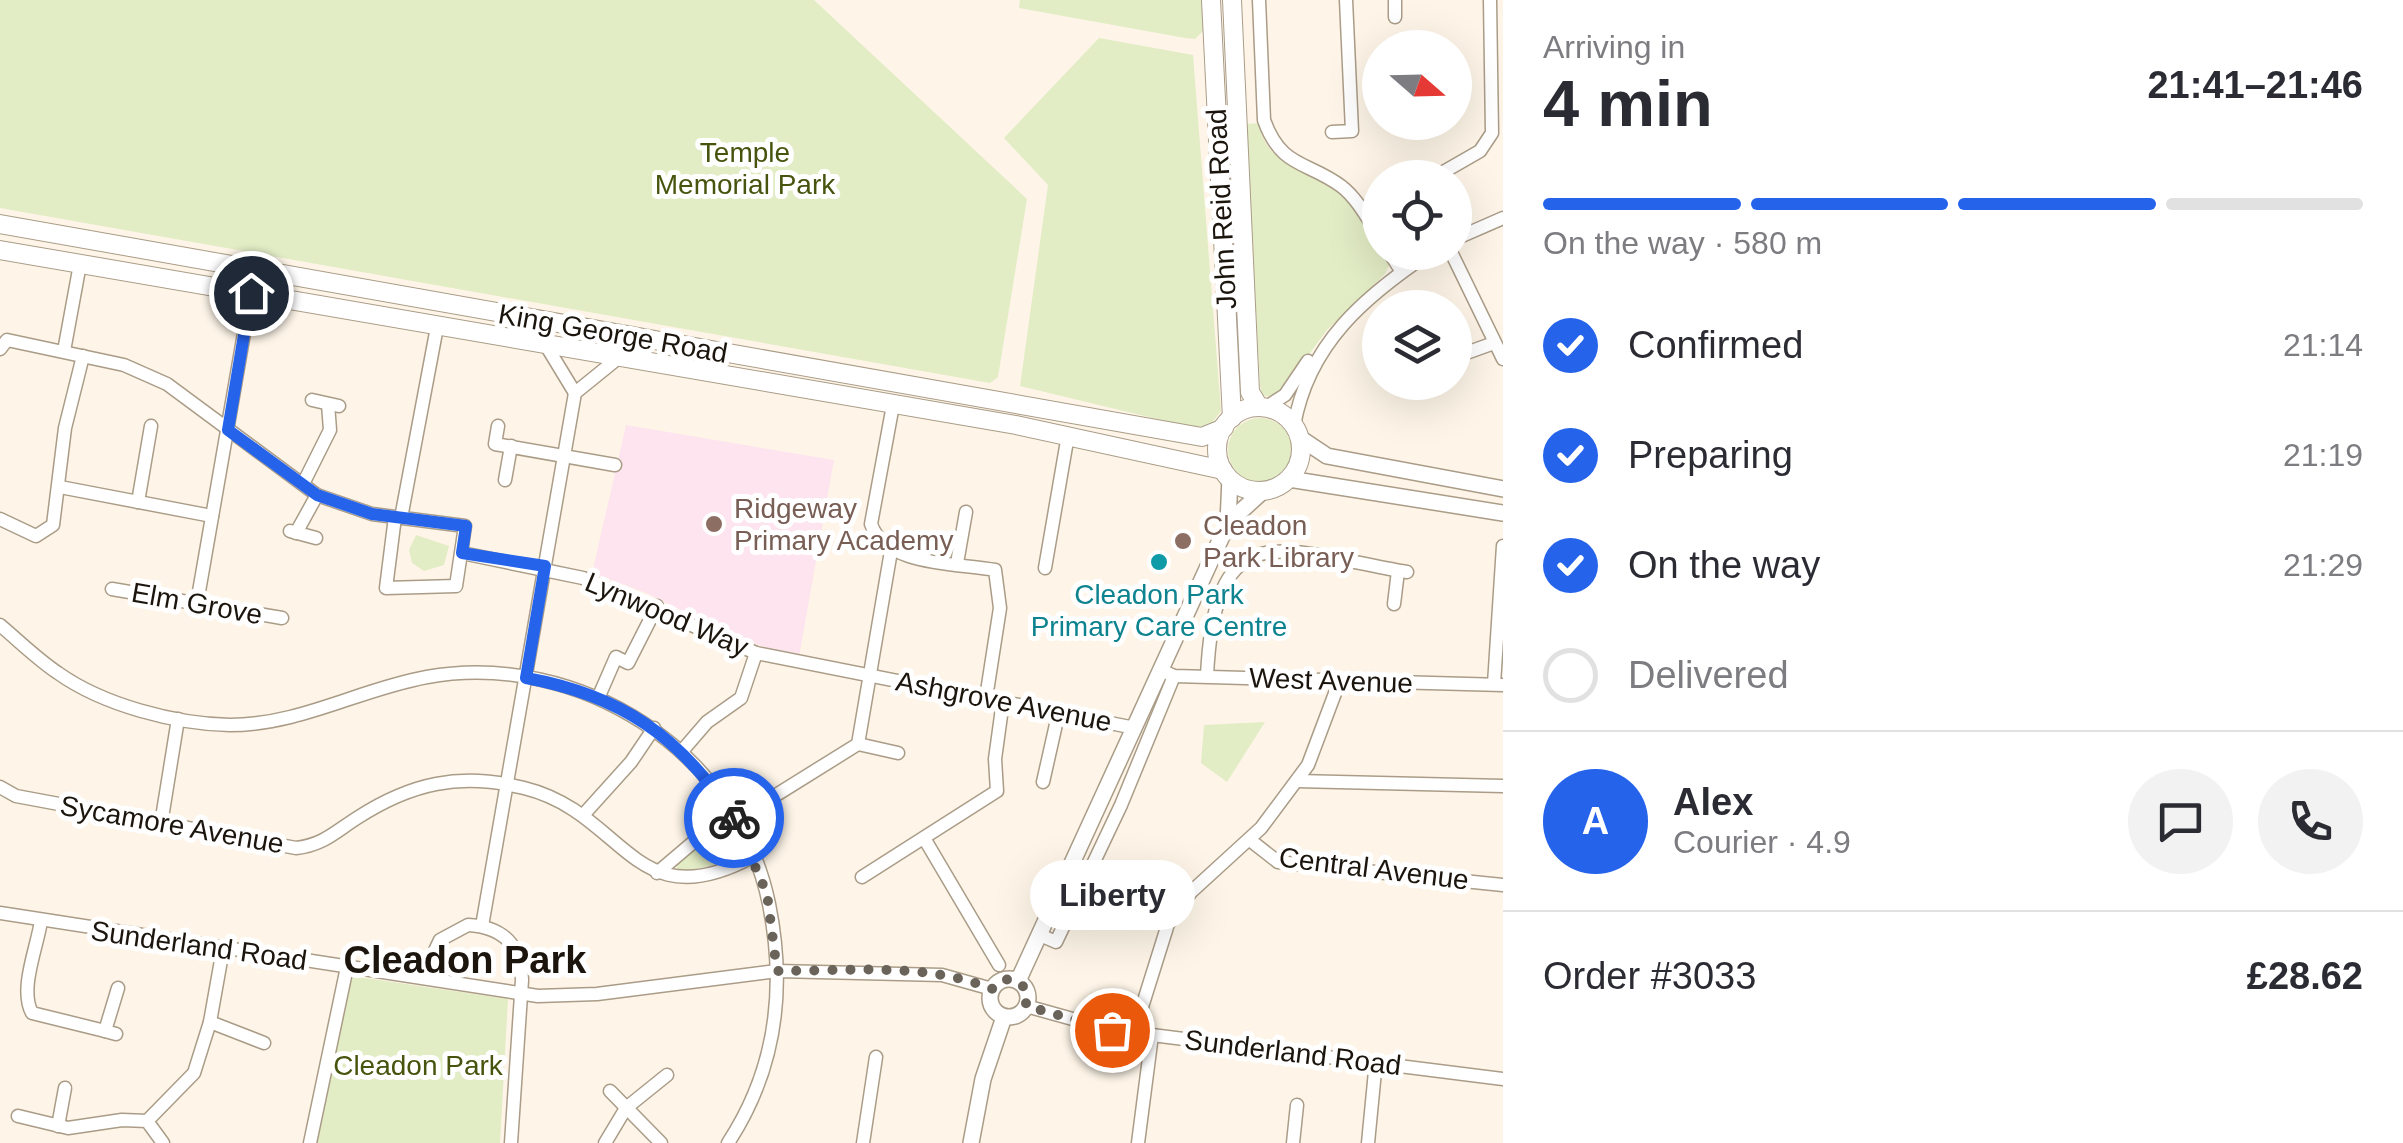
<!DOCTYPE html>
<html lang="en">
<head>
<meta charset="utf-8">
<style>
	:root { --surface:#fff; --page:#f2f2f3; --text:#2b2b33; --muted:#7c7c81; --line:#e1e1e2; --accent:#2563eb }
	body { margin:0; font-family:Helvetica,sans-serif; background:var(--page); color:var(--text); height:100vh; display:flex; flex-direction:column; font-size:38px; white-space:nowrap }
	* { box-sizing:border-box; margin:0 }
	p { font-size:32px; color:var(--muted) }
	.icon { flex:none; width:55px; height:55px; fill:none; stroke:currentColor; stroke-width:2; stroke-linecap:round; stroke-linejoin:round }
	.map { position:relative; flex:1; overflow:hidden }
	.sheet { display:flex; flex-direction:column; background:var(--surface); width:900px }
	.sheet>* { flex:none }
	.needle { width:65px; rotate:110deg }
	.controls { position:absolute; left:1362px; top:30px; display:grid; gap:20px }
	.controls a { display:grid; place-items:center; width:110px; height:110px; border-radius:50%; background:var(--surface); box-shadow:0 10px 40px #0002; font-size:50px }
	.pin { position:absolute; display:grid; place-items:center; width:85px; height:85px; color:#fff; margin:-42px; border:5px solid #fff; border-radius:50%; box-shadow:0 2px 10px #0007 }
	.courier { position:absolute; display:grid; place-items:center; width:100px; height:100px; margin:-50px; border:8px solid #2563eb; border-radius:50%; background:#fff; color:#222; box-shadow:0 2px 12px #0007 }
	.bubble { position:absolute; height:70px; border-radius:35px; background:var(--surface); box-shadow:0 10px 40px #0002; font-size:32px; font-weight:800; line-height:70px; text-align:center }
	.headline em { font-style:normal; font-weight:800 }
	.headline div { display:flex; flex-direction:column-reverse }
	.headline { display:flex; align-items:center; justify-content:space-between; height:170px; padding:0 40px }
	h1 { font-size:65px; font-weight:800; line-height:75px }
	.bar { display:grid; grid-template-columns:repeat(4,1fr); gap:15px 10px; align-content:center; height:120px; padding:0 40px }
	.bar i { height:12px; border-radius:8px; background:var(--line) }
	.bar .selected { background:var(--accent) }
	.bar p { grid-column:span 4 }
	.line { display:flex; align-items:center; gap:25px; padding:0 40px; border-top:2px solid var(--line) }
	.line div { flex:1 }
	.round { display:grid; place-items:center; flex:none; width:105px; height:105px; border-radius:52px; background:var(--page) }
	ol { padding:0 40px; list-style:none }
	li { display:flex; align-items:center; gap:30px; height:110px }
	li p { margin-inline-start:auto }
	li .icon { padding:10px; border-radius:50%; background:var(--accent); color:#fff; stroke-width:4 }
	li:last-child { color:var(--muted) }
	li i { width:55px; height:55px; border:5px solid var(--line); border-radius:50% }
	main { display:flex; flex:1; min-height:0 }
	.map>svg:first-child { display:block }
</style>
</head>
<body>
<main>
<div class="map">
<svg width="1503" height="1143" viewBox="0 0 1503 1143">
	<rect width="100%" height="100%" fill="#fef5e8"/>
	<!-- education -->
	<polygon fill="#fde4ee" points="626,425 834,460 799,657 742,640 646,593 592,573"/>
	<!-- green -->
	<g fill="#e2ecc5">
		<polygon points="0,0 814,0 1027,199 998,377 990,383 0,208"/>
		<polygon points="1020,0 1206,0 1207,27 1195,39 1185,38 1019,8"/>
		<polygon points="1099,38 1193,55 1221,411 1209,427 1186,426 1020,386 1048,185 1004,138"/>
		<path d="M 1259,123 C 1266,168 1311,170 1340,193 C 1361,210 1379,243 1390,263 L 1385,274 L 1327,330 L 1282,391 L 1271,397 L 1262,395 L 1260,385 L 1246,124 Z"/>
		<circle cx="1260" cy="450" r="32"/>
		<polygon points="416,535 449,546 444,565 424,571 412,563 409,550"/>
		<polygon points="1265,722 1227,782 1201,763 1204,725"/>
		<polygon points="729,817 742,844 737,860 677,873 677,864"/>
		<polygon points="351,976 508,999 500,1143 315,1143"/>
	</g>
	<g fill="none" stroke-linecap="round" stroke-linejoin="round">
		<!-- minor casing -->
		<g stroke="#aa9c87" stroke-width="15">
			<g id="minor">
				<path d="M 1259,0 L 1264,120 C 1281,168 1307,161 1341,186 C 1358,199 1369,221 1380,238"/>
				<polyline points="1395,0 1395,17"/>
				<polyline points="1332,132 1352,131 1346,0"/>
				<polyline points="1433,178 1480,151 1492,133 1490,0"/>
				<polyline points="1455,239 1503,218"/>
				<polyline points="1389,252 1402,272"/>
				<polyline points="1451,252 1503,359"/>
				<polyline points="547,347 575,393"/>
				<polyline points="0,349 7,340 124,365 167,384 317,495 372,514 465,526 456,586 386,588 395,517"/>
				<polyline points="64,351 80,264"/>
				<polyline points="1455,357 1494,343"/>
				<polyline points="312,400 339,406"/>
				<path d="M 893,405 L 871,524 C 885,566 957,563 995,570 L 1000,608 L 986,698"/>
				<polyline points="1265,408 1285,395 1308,361"/>
				<polyline points="498,426 495,444 615,465"/>
				<path d="M 1294,426 C 1308,344 1365,296 1431,252"/>
				<polyline points="505,480 511,446"/>
				<polyline points="303,484 330,430 328,404"/>
				<polyline points="60,487 212,516"/>
				<polyline points="138,502 151,426"/>
				<polyline points="401,518 437,327"/>
				<polyline points="0,519 36,536 53,525 65,428 83,356"/>
				<polyline points="290,531 316,538"/>
				<polyline points="296,533 317,495"/>
				<polyline points="462,553 583,578 756,653 1135,728"/>
				<polyline points="957,563 966,512"/>
				<polyline points="1045,568 1068,435"/>
				<polyline points="112,589 282,618"/>
				<polyline points="197,603 251,293"/>
				<polyline points="1394,604 1398,571"/>
				<path d="M 0,625 C 19,641 37,659 58,673 C 103,705 175,724 230,725 C 300,725 360,689 427,677 C 579,650 738,751 769,904 C 786,988 776,1070 728,1143"/>
				<polyline points="1161,670 1174,676 1503,685"/>
				<path d="M 1207,676 C 1215,509 1282,551 1407,572"/>
				<polyline points="1494,684 1503,546"/>
				<polyline points="599,696 616,657 628,663 657,606"/>
				<polyline points="858,744 898,753"/>
				<polyline points="682,751 707,722 741,698 756,653"/>
				<polyline points="1297,781 1503,786"/>
				<polyline points="1043,782 1059,711"/>
				<path d="M 0,787 L 16,796 L 296,848 C 323,845 335,832 357,818 C 411,783 460,772 524,788 C 626,813 633,922 754,856"/>
				<polyline points="585,813 631,762 654,728"/>
				<polyline points="736,820 858,744 891,551"/>
				<polyline points="161,824 178,719"/>
				<polyline points="924,838 999,965"/>
				<polyline points="1250,840 1278,862 1503,885"/>
				<polyline points="657,873 730,811"/>
				<polyline points="862,877 997,791 995,759 1003,701"/>
				<polyline points="0,913 538,996 597,994 777,971 942,975 992,989"/>
				<path d="M 41,921 C 37,948 19,989 32,1013 L 105,1031"/>
				<polyline points="482,926 575,393 617,359"/>
				<polyline points="1040,935 1056,942 1121,805 1174,676"/>
				<path d="M 423,976 L 440,940 L 468,925 C 503,927 521,945 522,980 L 511,1143"/>
				<polyline points="1026,1006 1112,1030 1503,1079"/>
				<polyline points="1142,1007 1168,924 1191,892 1261,828 1308,765 1340,680"/>
				<polyline points="210,1022 223,949"/>
				<polyline points="116,1034 105,1031 118,988"/>
				<polyline points="610,1091 661,1143"/>
				<polyline points="18,1116 68,1128 122,1120 147,1121 163,1143"/>
				<polyline points="147,1121 194,1073 210,1022 264,1043"/>
				<polyline points="58,1126 65,1088"/>
				<polyline points="310,1143 347,967"/>
				<polyline points="605,1143 626,1108 667,1075"/>
				<polyline points="863,1143 876,1057"/>
				<polyline points="1138,1143 1152,1035"/>
				<polyline points="1293,1143 1297,1105"/>
				<polyline points="1368,1143 1376,1061"/>
			</g>
		</g>
		<!-- major casing -->
		<g stroke="#aa9c87" stroke-width="18">
			<g id="major">
				<polyline points="1300,438 1327,456 1503,489"/>
				<polyline points="1289,479 1503,513"/>
				<polyline points="1228,523 1263,491"/>
				<circle cx="1009" cy="998" r="19"/>
				<polyline points="1018,981 1228,523 1230,478"/>
				<polyline points="971,1143 983,1079 1004,1017"/>
			</g>
		</g>
		<!-- highway casing -->
		<g stroke="#aa9c87" stroke-width="20">
			<g id="highway">
				<polyline points="1211,0 1232,418"/>
				<polyline points="1232,0 1250,392 1259,407"/>
				<polyline points="0,224 1202,437 1224,428"/>
				<polyline points="0,250 1016,425 1223,470"/>
				<circle cx="1259" cy="449" r="42"/>
			</g>
		</g>
		<!-- minor -->
		<use href="#minor" stroke="#fff" stroke-width="12"/>
		<!-- major -->
		<use href="#major" stroke="#fff" stroke-width="15"/>
		<!-- highway -->
		<use href="#highway" stroke="#fff" stroke-width="18"/>
	</g>
	<g fill="none" stroke-linecap="round" stroke-linejoin="round">
		<!-- done -->
		<path stroke="#6a635a" stroke-width="10" stroke-dasharray="0 18" d="M 734,818 L 767,894 L 777,971 C 847,971 926,962 992,989 C 1002,976 1016,976 1026,990 L 1026,1006 L 1112,1030"/>
		<!-- route -->
		<path stroke="#2563eb" stroke-width="12" d="M 251,293 L 228,430 L 317,495 L 372,514 L 466,526 L 462,553 L 545,566 L 526,678 C 621,695 681,737 734,818"/>
	</g>
	<!-- markers -->
	<g fill="#8d6e63" stroke="#fff" stroke-width="4">
		<circle cx="714" cy="524" r="10"/>
		<circle cx="1183" cy="541" r="10"/>
	</g>
	<circle fill="#0f9aa8" stroke="#fff" stroke-width="4" cx="1159" cy="562" r="10"/>
	<g text-anchor="middle" stroke-width="10" stroke-linejoin="round" paint-order="stroke">
		<!-- park labels -->
		<g font-size="28" fill="#47540e" stroke="#fff">
			<text x="745" y="162">Temple<tspan x="745" dy="32">Memorial Park</tspan></text>
			<text x="418" y="1075">Cleadon Park</text>
		</g>
		<!-- street labels -->
		<g font-size="28" fill="#1b150e" stroke="#fff">
			<text transform="translate(1221 209) rotate(-93)" y="10">John Reid Road</text>
			<text transform="translate(613 333) rotate(10)" y="10">King George Road</text>
			<text transform="translate(197 603) rotate(10)" y="10">Elm Grove</text>
			<text transform="translate(667 614) rotate(23)" y="10">Lynwood Way</text>
			<text transform="translate(1331 680) rotate(2)" y="10">West Avenue</text>
			<text transform="translate(1004 701) rotate(11)" y="10">Ashgrove Avenue</text>
			<text transform="translate(172 824) rotate(10)" y="10">Sycamore Avenue</text>
			<text transform="translate(1374 868) rotate(7)" y="10">Central Avenue</text>
			<text transform="translate(199 945) rotate(8)" y="10">Sunderland Road</text>
			<text transform="translate(1293 1052) rotate(7)" y="10">Sunderland Road</text>
		</g>
		<!-- education labels -->
		<g font-size="28" fill="#785e54" stroke="#fff" text-anchor="start">
			<text x="734" y="518">Ridgeway<tspan x="734" dy="32">Primary Academy</tspan></text>
			<text x="1203" y="535">Cleadon<tspan x="1203" dy="32">Park Library</tspan></text>
		</g>
		<!-- culture labels -->
		<g font-size="28" fill="#0d838f" stroke="#fff">
			<text x="1159" y="604">Cleadon Park<tspan x="1159" dy="32">Primary Care Centre</tspan></text>
		</g>
		<!-- district labels -->
		<g font-size="38" font-weight="bold" fill="#1b150e" stroke="#fff">
			<text x="465" y="973">Cleadon Park</text>
		</g>
	</g>
</svg>
<div class="controls">
<a><svg class="needle" viewBox="-14 -14 28 28"><path d="M0-13l5 13h-10z" fill="#e53935"/><path d="M0 13l5-13h-10z" fill="#7c7c81"/></svg></a>
<a><svg class="icon" aria-label="locate" viewBox="0 0 24 24"><circle cx="12" cy="12" r="6"/><path d="M12 2v4M12 18v4M2 12h4M18 12h4"/></svg></a>
<a><svg class="icon" aria-label="layers" viewBox="0 0 24 24"><path d="M12 4l9 5-9 5-9-5zM3 14l9 5 9-5"/></svg></a>
</div>
<div class="pin" style="left:1112px;top:1030px;background:#ea580c"><svg class="icon" aria-label="bag" viewBox="0 0 24 24"><path d="M5 8h14l-1 12H6zM9 8a3 3 0 0 1 6 0"/></svg></div>
<div class="pin" style="left:251px;top:293px;background:#1f2937"><svg class="icon" aria-label="home" viewBox="0 0 24 24"><path d="M3 11l9-7 9 7M6 9v11h12V9"/></svg></div>
<div class="courier" style="left:734px;top:818px"><svg class="icon" aria-label="bike" viewBox="0 0 24 24"><circle cx="6" cy="16" r="4"/><circle cx="18" cy="16" r="4"/><path d="M6 16l4-8h5l3 8M10 8l3 8H6M13 5h3"/></svg></div>
<div class="bubble" style="left:1030px;top:860px;width:165px">Liberty</div>
</div>
<section class="sheet">
<div class="headline"><div><h1>4 min</h1><p>Arriving in</p></div><em>21:41–21:46</em></div>
<div class="bar"><i class="selected"></i><i class="selected"></i><i class="selected"></i><i></i><p>On the way · 580 m</p></div>
<ol>
<li><svg class="icon" aria-label="check" viewBox="0 0 24 24"><path d="M5 12l5 5 9-10"/></svg>Confirmed<p>21:14</p></li>
<li><svg class="icon" aria-label="check" viewBox="0 0 24 24"><path d="M5 12l5 5 9-10"/></svg>Preparing<p>21:19</p></li>
<li><svg class="icon" aria-label="check" viewBox="0 0 24 24"><path d="M5 12l5 5 9-10"/></svg>On the way<p>21:29</p></li>
<li><i></i>Delivered</li>
</ol>
<div class="line" style="height:180px"><b class="round" style="background:var(--accent);color:#fff">A</b><div><b>Alex</b><p>Courier · 4.9</p></div><a class="round"><svg class="icon" aria-label="chat" viewBox="0 0 24 24"><path d="M4 5h16v11H9l-5 4z"/></svg></a><a class="round"><svg class="icon" aria-label="phone" viewBox="0 0 24 24"><path d="M5 4h4l2 5-3 2q2 4 5 5l2-3 5 2v4C11 20 4 13 5 4z"/></svg></a></div>
<div class="line" style="height:130px"><div>Order #3033</div><b>£28.62</b></div>
</section>
</main>
</body>
</html>
